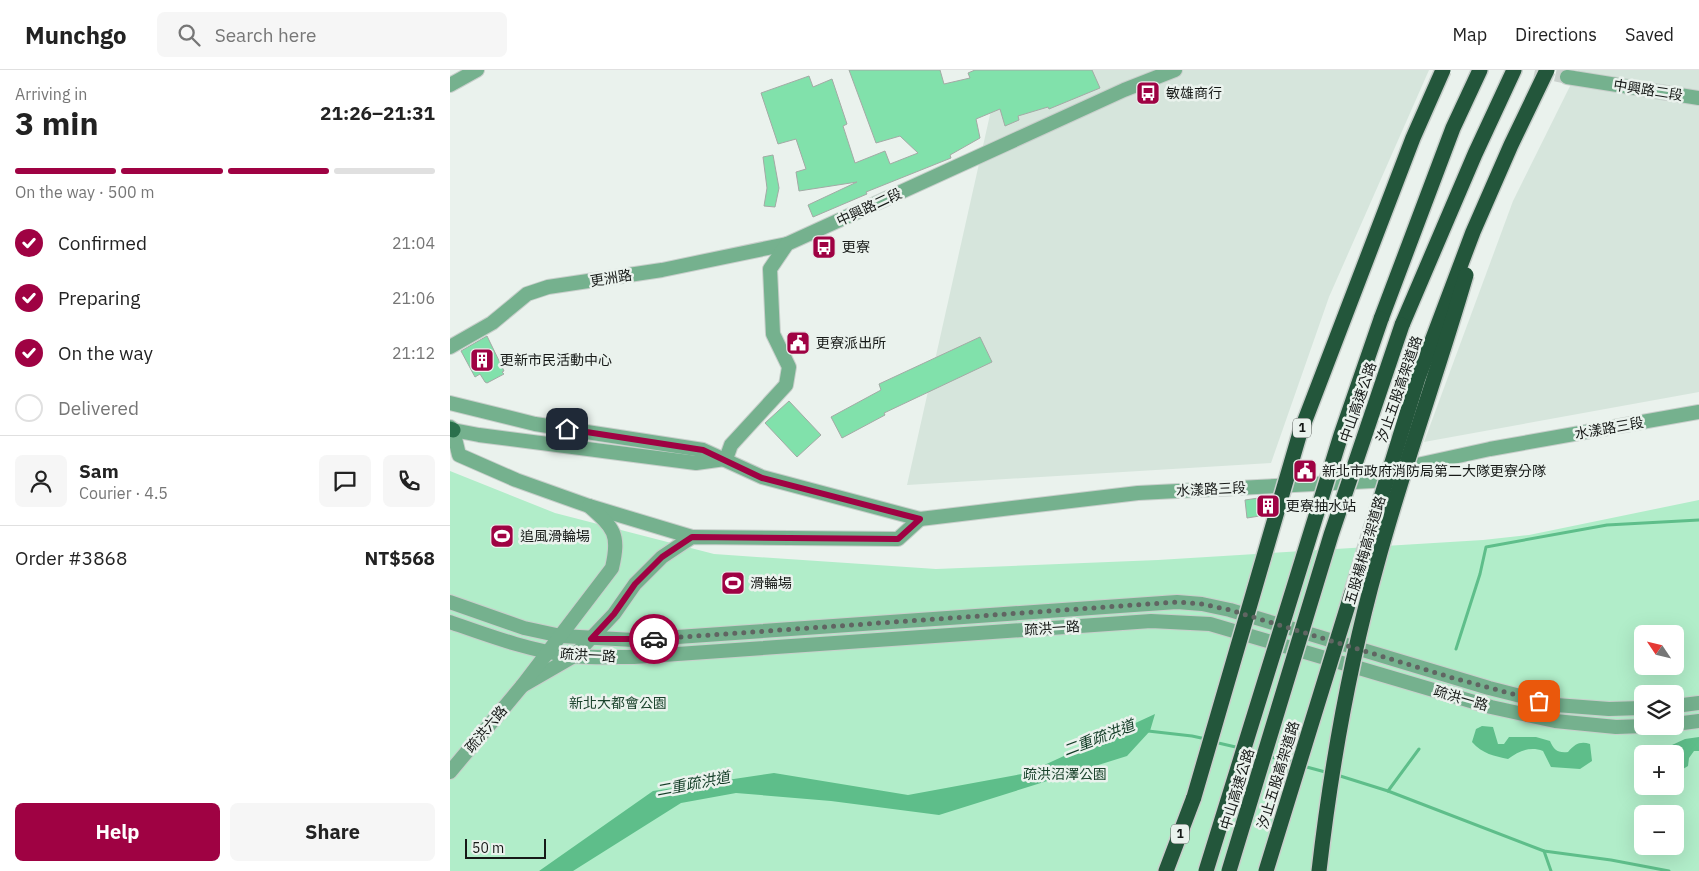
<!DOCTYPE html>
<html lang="en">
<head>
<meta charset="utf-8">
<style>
	:root { --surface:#fff; --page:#f6f6f6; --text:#222; --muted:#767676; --line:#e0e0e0; --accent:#9f0243 }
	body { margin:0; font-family:"IBM Plex Sans","Noto Sans TC",sans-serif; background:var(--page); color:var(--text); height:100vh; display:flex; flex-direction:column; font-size:19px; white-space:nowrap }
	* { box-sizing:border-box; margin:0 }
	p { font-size:16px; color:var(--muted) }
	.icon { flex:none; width:28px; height:28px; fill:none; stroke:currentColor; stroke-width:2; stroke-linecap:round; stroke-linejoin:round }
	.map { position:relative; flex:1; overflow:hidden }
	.details { display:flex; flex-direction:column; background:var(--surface); width:450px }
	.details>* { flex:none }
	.needle { width:32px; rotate:305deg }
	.fabs { position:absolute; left:1184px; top:555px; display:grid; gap:10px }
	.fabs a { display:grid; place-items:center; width:50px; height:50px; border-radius:8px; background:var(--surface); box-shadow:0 5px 20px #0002; font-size:25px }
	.scale { position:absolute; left:15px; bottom:12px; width:81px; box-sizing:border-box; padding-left:5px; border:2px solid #161917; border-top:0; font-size:14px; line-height:18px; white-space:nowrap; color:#161917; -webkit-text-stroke:4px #eaf2ed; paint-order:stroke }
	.pin { position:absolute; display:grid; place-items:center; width:42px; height:42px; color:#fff; margin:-21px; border-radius:10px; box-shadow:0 2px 8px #0006 }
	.courier { position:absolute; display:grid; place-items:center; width:50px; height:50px; margin:-25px; border:4px solid #9f0243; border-radius:50%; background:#fff; color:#222; box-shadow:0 1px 6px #0007 }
	.summary em { font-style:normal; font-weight:700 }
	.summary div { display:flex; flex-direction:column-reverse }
	.summary { display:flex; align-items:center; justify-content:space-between; height:85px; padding:0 15px }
	h1 { font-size:32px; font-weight:700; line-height:38px }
	.bar { display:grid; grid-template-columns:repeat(4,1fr); gap:8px 5px; align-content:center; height:60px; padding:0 15px }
	.bar i { height:6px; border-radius:4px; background:var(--line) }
	.bar .on { background:var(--accent) }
	.bar p { grid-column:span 4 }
	.line { display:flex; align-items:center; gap:12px; padding:0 15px; border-top:1px solid var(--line) }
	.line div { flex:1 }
	.round { display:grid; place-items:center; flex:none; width:52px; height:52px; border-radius:8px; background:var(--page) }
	ol { padding:0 15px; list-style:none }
	li { display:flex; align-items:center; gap:15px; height:55px }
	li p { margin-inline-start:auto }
	li .icon { padding:5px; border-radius:50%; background:var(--accent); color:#fff; stroke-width:4 }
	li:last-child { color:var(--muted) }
	li i { width:28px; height:28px; border:2px solid var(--line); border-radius:50% }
	.action { display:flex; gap:10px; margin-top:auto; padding:10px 15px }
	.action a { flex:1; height:58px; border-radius:8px; background:var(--accent); color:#fff; font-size:20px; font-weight:700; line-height:58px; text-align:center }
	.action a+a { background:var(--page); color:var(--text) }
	header { display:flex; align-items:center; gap:30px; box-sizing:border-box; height:70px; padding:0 25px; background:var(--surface); border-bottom:1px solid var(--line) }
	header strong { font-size:24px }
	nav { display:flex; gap:28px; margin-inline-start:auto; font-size:18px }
	.search { width:350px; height:45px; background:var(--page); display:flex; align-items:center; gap:12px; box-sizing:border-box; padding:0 18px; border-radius:8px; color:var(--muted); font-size:19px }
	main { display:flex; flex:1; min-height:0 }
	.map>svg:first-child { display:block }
</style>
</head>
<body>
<header>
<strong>Munchgo</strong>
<div class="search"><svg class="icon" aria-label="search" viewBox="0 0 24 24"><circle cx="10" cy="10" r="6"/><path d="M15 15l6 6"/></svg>Search here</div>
<nav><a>Map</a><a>Directions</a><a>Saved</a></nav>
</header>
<main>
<section class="details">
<div class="summary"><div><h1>3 min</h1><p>Arriving in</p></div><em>21:26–21:31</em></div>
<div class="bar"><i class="on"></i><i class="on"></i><i class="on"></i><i></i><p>On the way · 500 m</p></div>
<ol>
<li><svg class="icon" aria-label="check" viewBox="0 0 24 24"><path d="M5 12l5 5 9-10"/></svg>Confirmed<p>21:04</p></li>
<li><svg class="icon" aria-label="check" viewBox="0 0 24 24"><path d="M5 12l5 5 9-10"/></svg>Preparing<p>21:06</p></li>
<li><svg class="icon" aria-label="check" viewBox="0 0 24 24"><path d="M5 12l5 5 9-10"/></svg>On the way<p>21:12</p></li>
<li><i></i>Delivered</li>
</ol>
<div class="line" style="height:90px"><a class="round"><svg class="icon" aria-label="person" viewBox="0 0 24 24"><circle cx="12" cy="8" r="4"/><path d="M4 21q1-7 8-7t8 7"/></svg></a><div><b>Sam</b><p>Courier · 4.5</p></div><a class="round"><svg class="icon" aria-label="chat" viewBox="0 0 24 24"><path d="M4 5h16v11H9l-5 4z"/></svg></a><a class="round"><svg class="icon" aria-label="phone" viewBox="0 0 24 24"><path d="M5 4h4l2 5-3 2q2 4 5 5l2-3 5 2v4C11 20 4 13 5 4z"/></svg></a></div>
<div class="line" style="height:65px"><div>Order #3868</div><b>NT$568</b></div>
<div class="action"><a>Help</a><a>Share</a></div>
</section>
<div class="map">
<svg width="1249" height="801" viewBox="0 0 1249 801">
	<rect width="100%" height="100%" fill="#eaf2ed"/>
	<!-- built -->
	<g fill="#d6e5dc">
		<polygon points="550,0 979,0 879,227 821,393 457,415"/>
		<polygon points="1128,0 1249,0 1249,322 974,372 1063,131"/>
	</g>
	<!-- green -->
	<path fill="#b1edc9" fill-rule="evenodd" d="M 0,401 L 105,443 L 264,484 L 486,499 L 708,490 L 1033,470 L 1079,465 L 1249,430 L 1249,801 L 0,801 ZM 1192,564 L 1225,564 L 1225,596 L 1192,596 ZM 1192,624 L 1225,624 L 1225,656 L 1192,656 ZM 1192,684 L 1225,684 L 1225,716 L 1192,716 ZM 1192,744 L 1225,744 L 1225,776 L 1192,776 Z"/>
	<!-- water -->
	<g fill="#5ebe8a">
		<polygon points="705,644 700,661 677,686 489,745 381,731 286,723 231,733 123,801 89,801 203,721 324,703 458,725 577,703"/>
		<path d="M 1032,656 L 1043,657 L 1048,674 L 1054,674 L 1059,667 L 1086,667 L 1100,671 C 1104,680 1107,683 1118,682 C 1125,674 1130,671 1140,674 L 1142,691 L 1130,699 L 1101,697 L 1093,681 C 1080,676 1069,681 1058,689 C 1045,686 1032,684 1022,672 L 1026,659 Z"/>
		<polygon points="1249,667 1249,681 1244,681 1239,688 1238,696 1233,699 1225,697 1225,684 1220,684 1222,675 1235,669"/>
	</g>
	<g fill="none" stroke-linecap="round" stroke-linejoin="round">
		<!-- stream -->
		<g stroke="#5ebe8a" stroke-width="3">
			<polyline points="1006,579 1030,504 1036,477 1157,455 1249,450"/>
			<polyline points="698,661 742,666 756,669"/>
			<polyline points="764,672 790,678"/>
			<polyline points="817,686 845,693"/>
			<polyline points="853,696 879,703"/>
			<polyline points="887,705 938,721 1094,781 1161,790 1219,801"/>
			<polyline points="938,721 969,679"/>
			<polyline points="1094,781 1101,801"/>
		</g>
	</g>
	<!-- building -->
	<g fill="#81e1ab" stroke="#a3aaa5">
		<polygon points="399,0 490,0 494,14 520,8 518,3 525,0 642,0 650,18 599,39 598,37 568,46 569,50 555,56 550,39 526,49 530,68 500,85 501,88 416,122 417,124 363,147 358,135 407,112 349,121 346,102 356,99 346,69 328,74 311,23 359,6 363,17 382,9 397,54 393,56 405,93 435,81 440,94 468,83 450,66 426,73"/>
		<polygon points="323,85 329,118 325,137 314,136 317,118 313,87"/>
		<polygon points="37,266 54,301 52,302 54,304 37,313 35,312 30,304 25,307 11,281"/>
		<polygon points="530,267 542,292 434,343 435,345 392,368 381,347 431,320 429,314"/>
		<polygon points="339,331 371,365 347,387 315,353"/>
		<polygon points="822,426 816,445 797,448 795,430"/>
	</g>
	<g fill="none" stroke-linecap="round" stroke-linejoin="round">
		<!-- minor-tunnel -->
		<polyline stroke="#cad1cd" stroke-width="14" stroke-dasharray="14 7" stroke-linecap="butt" points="1085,0 1117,7"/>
		<!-- minor casing -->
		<g stroke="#c8cfcb" stroke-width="16">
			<g id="minor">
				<polyline points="1117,7 1249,28"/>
				<polyline points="0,15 27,0"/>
				<polyline points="0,277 42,253 77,224 98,217 212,200 337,174"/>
				<polyline points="0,333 85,354 253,380 312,407 470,449 688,423 923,411 967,395 1040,379 1249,342"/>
				<polyline points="0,357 3,360 29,365 246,393 275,389"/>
				<polyline points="3,360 9,385 66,410 139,436 242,467"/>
				<polyline points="276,389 281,375 336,315 339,297 323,264 320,199 337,174 674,20 725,0"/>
				<polyline points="0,532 74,558 111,566 184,570 727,532 752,534 780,540 1039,618 1106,635 1159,639 1192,638"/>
				<path d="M 0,552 C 40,566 80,581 123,586 C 143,588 164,587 184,587 L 701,551 L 760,554 L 1041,637 L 1105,651 L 1166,657 L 1195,656"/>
				<polyline points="72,616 124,586 164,544 185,514 212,487 242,467 448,469 470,449"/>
				<polyline points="1225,636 1249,633"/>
				<polyline points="1225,654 1249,651"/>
				<path d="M 0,702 L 72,616 L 162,498 C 170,464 164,458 139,436"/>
			</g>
		</g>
		<!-- major casing -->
		<g stroke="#c8cfcb" stroke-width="18">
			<polyline id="major" points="0,359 3,360"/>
		</g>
		<!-- highway casing -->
		<g stroke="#c8cfcb" stroke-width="18">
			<g id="highway">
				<polyline points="931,249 1003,58 1030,0"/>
				<polyline points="952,255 1025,84 1064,0"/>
				<polyline points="716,801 744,727"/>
			</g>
		</g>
		<!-- minor -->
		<use href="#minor" stroke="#75b18e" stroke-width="14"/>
		<!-- major -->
		<use href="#major" stroke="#2a704c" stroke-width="15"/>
		<!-- highway -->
		<use href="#highway" stroke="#23563b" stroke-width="15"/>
		<!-- highway-bridge casing -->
		<g stroke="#c8cfcb" stroke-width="18" stroke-linecap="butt">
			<g id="highway-bridge">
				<polyline points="744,727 849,366 963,68 993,0"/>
				<polyline points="756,801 891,365 931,249"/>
				<polyline points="779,801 881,465 952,255"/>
				<polyline points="816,801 968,308 1023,162 1061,75 1097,0"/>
				<path d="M 869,801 C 881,697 899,595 927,494 C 953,397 988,302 1016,205"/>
			</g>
		</g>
		<!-- highway-bridge -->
		<use href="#highway-bridge" stroke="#23563b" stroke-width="15"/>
	</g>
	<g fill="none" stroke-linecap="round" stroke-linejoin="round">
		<!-- done -->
		<polyline stroke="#606562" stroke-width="5" stroke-dasharray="0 9" points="204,569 727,532 752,534 780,540 1003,608 1089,631"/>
		<!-- route -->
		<polyline stroke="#9f0243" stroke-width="6" points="117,359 253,380 312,408 470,449 448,469 242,467 212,487 185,514 164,544 141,569 204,569"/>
	</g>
	<!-- icons -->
	<defs>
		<g id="bus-square" transform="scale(1.25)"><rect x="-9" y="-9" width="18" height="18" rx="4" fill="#9f0243" stroke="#eaf2ed"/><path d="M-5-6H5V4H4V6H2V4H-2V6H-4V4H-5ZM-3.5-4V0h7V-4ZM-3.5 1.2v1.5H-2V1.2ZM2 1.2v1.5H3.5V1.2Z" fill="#fff"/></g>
		<g id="civic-square" transform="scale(1.25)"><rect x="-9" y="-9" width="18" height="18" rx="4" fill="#9f0243" stroke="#eaf2ed"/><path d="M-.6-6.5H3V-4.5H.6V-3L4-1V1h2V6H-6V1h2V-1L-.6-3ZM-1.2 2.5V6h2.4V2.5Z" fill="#fff"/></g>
		<g id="building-square" transform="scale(1.25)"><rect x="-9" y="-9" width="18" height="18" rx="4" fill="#9f0243" stroke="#eaf2ed"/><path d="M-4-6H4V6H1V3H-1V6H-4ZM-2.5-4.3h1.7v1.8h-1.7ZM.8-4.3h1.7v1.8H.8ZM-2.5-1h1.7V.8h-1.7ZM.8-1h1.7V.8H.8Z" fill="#fff"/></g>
		<g id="stadium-square" transform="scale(1.25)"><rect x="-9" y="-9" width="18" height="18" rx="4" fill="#9f0243" stroke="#eaf2ed"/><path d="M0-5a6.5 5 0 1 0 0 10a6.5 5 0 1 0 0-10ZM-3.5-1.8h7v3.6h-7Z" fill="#fff"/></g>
	</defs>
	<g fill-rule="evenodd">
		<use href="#bus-square" x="698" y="23"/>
		<use href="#bus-square" x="374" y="177"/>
		<use href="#civic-square" x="348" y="273"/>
		<use href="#building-square" x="32" y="290"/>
		<use href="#civic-square" x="855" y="401"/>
		<use href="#building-square" x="818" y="436"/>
		<use href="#stadium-square" x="52" y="466"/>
		<use href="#stadium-square" x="283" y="513"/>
	</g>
	<g text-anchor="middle" stroke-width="5" stroke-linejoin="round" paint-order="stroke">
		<!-- shield labels -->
		<g fill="#eaf2ed" stroke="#565a57" stroke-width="1">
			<rect x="843" y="348.5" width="18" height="19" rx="4"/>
			<rect x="721" y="754.5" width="18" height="19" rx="4"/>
		</g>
		<g font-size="12" font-weight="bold" fill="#161917">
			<text x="852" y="362">1</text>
			<text x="730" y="768">1</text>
		</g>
		<!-- street labels -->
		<g font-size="14" fill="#161917" stroke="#eaf2ed">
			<text transform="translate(1198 20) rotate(9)" y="5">中興路二段</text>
			<text transform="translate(419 137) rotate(-25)" y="5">中興路二段</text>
			<text transform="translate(161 208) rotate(-9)" y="5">更洲路</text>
			<text transform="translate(949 319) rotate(-71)" y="5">汐止五股高架道路</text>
			<text transform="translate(908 332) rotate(-71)" y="5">中山高速公路</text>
			<text transform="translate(1159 358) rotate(-10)" y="5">水漾路三段</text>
			<text transform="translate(761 419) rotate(-3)" y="5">水漾路三段</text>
			<text transform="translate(915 480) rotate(-74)" y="5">五股楊梅高架道路</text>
			<text transform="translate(602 558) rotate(-4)" y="5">疏洪一路</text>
			<text transform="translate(138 585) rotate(3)" y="5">疏洪一路</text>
			<text transform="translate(1011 628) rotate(16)" y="5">疏洪一路</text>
			<text transform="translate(36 659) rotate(-50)" y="5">疏洪六路</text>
			<text transform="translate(828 705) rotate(-73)" y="5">汐止五股高架道路</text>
			<text transform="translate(787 719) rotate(-73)" y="5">中山高速公路</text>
		</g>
		<!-- poi labels -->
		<g font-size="14" fill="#161917" stroke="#eaf2ed" text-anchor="start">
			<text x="716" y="28">敏雄商行</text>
			<text x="392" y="182">更寮</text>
			<text x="366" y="278">更寮派出所</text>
			<text x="50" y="295">更新市民活動中心</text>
			<text x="872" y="406">新北市政府消防局第二大隊更寮分隊</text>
			<text x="836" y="441">更寮抽水站</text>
			<text x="70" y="471">追風滑輪場</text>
			<text x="300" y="518">滑輪場</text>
		</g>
		<!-- park labels -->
		<g font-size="14" fill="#1b432d" stroke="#eaf2ed">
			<text x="168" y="638">新北大都會公園</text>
			<text x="615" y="709">疏洪沼澤公園</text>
		</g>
		<!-- water labels -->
		<g font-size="15" font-style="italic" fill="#133d27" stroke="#eaf2ed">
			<text transform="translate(649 668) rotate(-21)" y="5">二重疏洪道</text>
			<text transform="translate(243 714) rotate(-11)" y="5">二重疏洪道</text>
		</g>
	</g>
</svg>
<div class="fabs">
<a><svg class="needle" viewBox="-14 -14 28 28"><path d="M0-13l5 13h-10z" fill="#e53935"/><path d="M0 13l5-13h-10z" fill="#767676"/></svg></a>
<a><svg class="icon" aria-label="layers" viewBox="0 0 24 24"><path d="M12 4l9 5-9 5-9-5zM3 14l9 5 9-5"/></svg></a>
<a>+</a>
<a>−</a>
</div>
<div class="scale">50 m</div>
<div class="pin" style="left:1089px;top:631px;background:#ea580c"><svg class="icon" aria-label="bag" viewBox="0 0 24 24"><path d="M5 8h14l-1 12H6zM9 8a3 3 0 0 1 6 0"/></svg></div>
<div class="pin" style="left:117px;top:359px;background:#1f2937"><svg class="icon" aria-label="home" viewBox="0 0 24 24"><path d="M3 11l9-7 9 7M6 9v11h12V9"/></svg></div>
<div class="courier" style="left:204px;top:569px"><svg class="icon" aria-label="car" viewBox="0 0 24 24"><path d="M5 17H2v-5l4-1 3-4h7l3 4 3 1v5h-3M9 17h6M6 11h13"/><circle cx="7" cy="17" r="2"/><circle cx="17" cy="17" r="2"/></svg></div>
</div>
</main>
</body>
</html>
